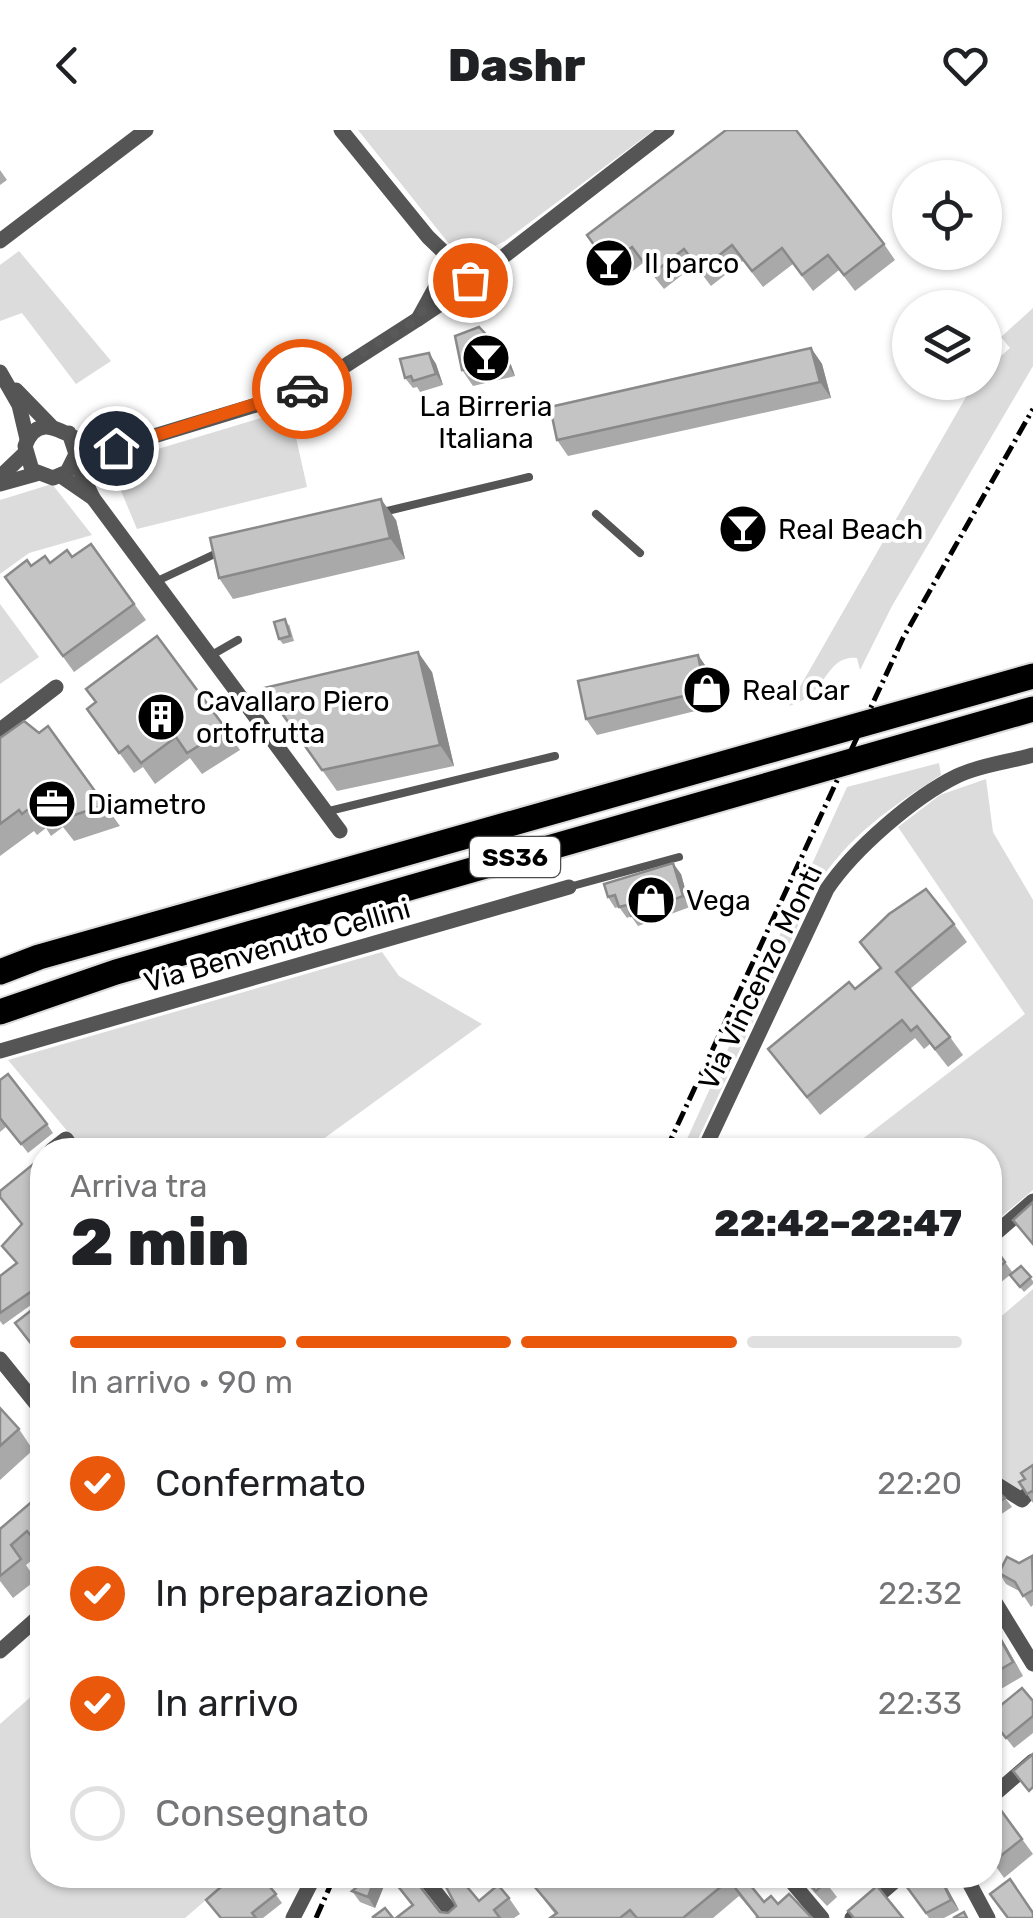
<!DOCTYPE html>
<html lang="it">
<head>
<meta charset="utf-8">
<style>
	:root { --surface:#fff; --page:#f2f2f2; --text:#202124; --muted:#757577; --line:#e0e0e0; --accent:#ea580c }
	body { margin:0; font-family:Rubik,sans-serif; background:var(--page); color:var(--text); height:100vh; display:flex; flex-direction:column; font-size:38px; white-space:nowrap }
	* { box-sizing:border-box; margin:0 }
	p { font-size:32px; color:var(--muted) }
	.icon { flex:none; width:55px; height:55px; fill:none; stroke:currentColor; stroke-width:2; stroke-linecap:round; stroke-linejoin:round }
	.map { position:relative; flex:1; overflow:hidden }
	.drawer { position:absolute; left:30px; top:1008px; width:972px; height:750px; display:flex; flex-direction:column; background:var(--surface); border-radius:40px; box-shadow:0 2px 8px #0004 }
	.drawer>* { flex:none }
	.fabs { position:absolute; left:892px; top:30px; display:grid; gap:20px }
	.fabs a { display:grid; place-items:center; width:110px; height:110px; border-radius:50%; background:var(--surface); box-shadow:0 2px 8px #0004; font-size:50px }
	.pin { position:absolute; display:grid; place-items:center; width:85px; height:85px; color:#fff; margin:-42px; border:5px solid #fff; border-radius:50%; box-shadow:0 2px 10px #0007 }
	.courier { position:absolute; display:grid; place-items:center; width:100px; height:100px; margin:-50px; border:8px solid #ea580c; border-radius:50%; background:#fff; color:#222; box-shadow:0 2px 12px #0007 }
	.headline em { font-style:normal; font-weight:800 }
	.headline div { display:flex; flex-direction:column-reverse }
	.headline { display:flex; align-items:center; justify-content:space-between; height:170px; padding:0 40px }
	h1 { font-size:65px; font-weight:800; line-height:75px }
	.bar { display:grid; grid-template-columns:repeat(4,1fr); gap:15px 10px; align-content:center; height:120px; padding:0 40px }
	.bar i { height:12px; border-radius:8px; background:var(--line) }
	.bar .current { background:var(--accent) }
	.bar p { grid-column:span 4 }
	ol { padding:0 40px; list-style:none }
	li { display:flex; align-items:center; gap:30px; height:110px }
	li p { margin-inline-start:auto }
	li .icon { padding:10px; border-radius:50%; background:var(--accent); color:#fff; stroke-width:4 }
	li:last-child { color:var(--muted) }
	li i { width:55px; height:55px; border:5px solid var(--line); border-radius:50% }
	header { display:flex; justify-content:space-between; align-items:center; height:130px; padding:0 40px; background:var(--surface); font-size:45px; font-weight:800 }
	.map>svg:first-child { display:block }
</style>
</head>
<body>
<header><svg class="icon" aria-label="back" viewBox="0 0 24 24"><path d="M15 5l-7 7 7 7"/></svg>Dashr<svg class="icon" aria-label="heart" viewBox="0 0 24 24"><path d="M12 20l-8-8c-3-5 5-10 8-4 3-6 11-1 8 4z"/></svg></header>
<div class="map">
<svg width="1033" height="1788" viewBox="0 0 1033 1788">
	<rect width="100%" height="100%" fill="#fff"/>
	<!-- green -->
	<g fill="#dcdcdc">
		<path d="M 358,0 L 654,0 L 505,111 C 489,119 472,128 454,120 Z"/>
		<polygon points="19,121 111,231 76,254 22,183 0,191 0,135"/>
		<path d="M 1033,178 L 1033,236 L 892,476 L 860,540 L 857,528 C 824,525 829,565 789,576 L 974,253 L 985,252 L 985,240 L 1010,218 L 1001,207 Z"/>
		<polygon points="274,284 295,303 307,357 137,399 116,349 145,339 141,324"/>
		<polygon points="52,354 92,405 29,423 0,444 0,370"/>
		<polygon points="0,474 39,527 0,554"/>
		<path d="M 939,633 L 941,645 C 891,677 848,706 816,757 L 693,1020 L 682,1020 L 847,657 Z"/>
		<polygon points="986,649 993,702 1033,770 1033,1060 990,1096 990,1020 848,1020 1025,884 898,697 940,665"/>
		<polygon points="382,822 399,846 482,894 308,1020 83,1020 8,930"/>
		<polygon points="1033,1159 1033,1351 1020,1366 990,1344 990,1196"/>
		<polygon points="42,1557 42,1745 235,1745 185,1788 0,1788 0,1594"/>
	</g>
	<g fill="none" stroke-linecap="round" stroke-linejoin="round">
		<!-- trunk casing -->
		<g stroke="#dbdbdb" stroke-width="29">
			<g id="trunk">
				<polyline points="0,842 39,827 1033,546"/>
				<polyline points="0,882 116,842 1033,579"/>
			</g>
		</g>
		<!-- service -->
		<g stroke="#555" stroke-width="8">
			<polyline points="383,382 529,347"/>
			<polyline points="596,384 640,423"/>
			<polyline points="155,452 219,422"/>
			<polyline points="210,526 238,510"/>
			<polyline points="325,682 555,626"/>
			<polyline points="569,757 679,727"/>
		</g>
		<!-- minor -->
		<g stroke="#555" stroke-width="15">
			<polyline points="341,0 428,107 455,133"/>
			<polyline points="0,111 146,0"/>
			<circle cx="455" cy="148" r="15"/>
			<polyline points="440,149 418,189 457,163"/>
			<polyline points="468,154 667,0"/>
			<polyline points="0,242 19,275 27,309"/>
			<polyline points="16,260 51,296"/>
			<path d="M 69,303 L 76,324 L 67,342 L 53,348 L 32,340 L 25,316 C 36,286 56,298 77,309 C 88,315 103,317 116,319"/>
			<polyline points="75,330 289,265 337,241 418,189"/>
			<polyline points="75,330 93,368"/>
			<polyline points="61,346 93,368 340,701"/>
			<polyline points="0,347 24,324"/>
			<polyline points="0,354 36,344"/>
			<polyline points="0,600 56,557"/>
			<polyline points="0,921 569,757"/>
			<polyline points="52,1020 66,1009 74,1020"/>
			<path d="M 704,1020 L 827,759 C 854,719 914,667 957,646 C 980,635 1009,632 1033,625"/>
			<polyline points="990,1108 1033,1071"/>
			<polyline points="0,1229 42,1281"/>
			<polyline points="990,1350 1022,1370 1033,1358"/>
			<polyline points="990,1464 1033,1534"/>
			<polyline points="0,1521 42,1484"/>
			<polyline points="990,1668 1033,1631"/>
			<polyline points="422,1745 456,1788"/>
			<polyline points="786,1745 822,1788"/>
			<polyline points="965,1745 988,1788"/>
			<polyline points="293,1788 315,1745"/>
			<polyline points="852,1788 902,1745"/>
		</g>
		<!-- trunk -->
		<use href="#trunk" stroke="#000" stroke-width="25"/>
		<!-- rail -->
		<g stroke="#000" stroke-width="5" stroke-dasharray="15 5 2.5 5" stroke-linecap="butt">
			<polyline points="666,1020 903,508 1033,279"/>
			<polyline points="316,1788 335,1745"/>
		</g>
	</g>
	<!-- wall -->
	<g fill="#a9a9a9">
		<polygon points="0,40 7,50 0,55"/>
		<polygon points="587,105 884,114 895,130 855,161 839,140 813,161 793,134 763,157 743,131 711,156 695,135 664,159 643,133 620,151"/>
		<polygon points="479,197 511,235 515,246 473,256 462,240"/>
		<polygon points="811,218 822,234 831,268 568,326 557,310"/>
		<polygon points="429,223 436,234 443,255 420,262 417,257 413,258 405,248"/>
		<polygon points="396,390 405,429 233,469 219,448"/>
		<polygon points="91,414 146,490 74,542 5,447 31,436 72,427"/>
		<polygon points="289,494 294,511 283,514 279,509"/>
		<polygon points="698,525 709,541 716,576 597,605 586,589"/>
		<polygon points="432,542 454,636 337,661 264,558"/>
		<polygon points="87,579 226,599 240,620 202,644 190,628 155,654 143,637 134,643"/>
		<polygon points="48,596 120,696 74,711 63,697 51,706 46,698 37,705 34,701 0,726 0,608 39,603"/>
		<polygon points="681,744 690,777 638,796 631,786 627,788 619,777 615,778 608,767"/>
		<polygon points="954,794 967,812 910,859 950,907 963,925 948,937 930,914 924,919 915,908 820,985 768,919 855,859 880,839 860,812"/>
		<polygon points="0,950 47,994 53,1003 28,1023 7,996 0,1002"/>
		<polygon points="42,1027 42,1167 3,1195 0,1191 0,1146 16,1133 2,1116 22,1095"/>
		<polygon points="991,1113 1013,1143 1021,1136 1033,1151 1033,1154 1024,1162 1010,1145 990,1161"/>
		<polygon points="42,1172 42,1230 15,1193"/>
		<polygon points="0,1278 19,1299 33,1320 0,1350"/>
		<polygon points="1033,1335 1033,1373 1019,1352 1025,1349"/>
		<polygon points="990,1356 1005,1368 1012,1377 1000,1385 994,1377 990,1385"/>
		<polygon points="42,1363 42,1422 26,1435 36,1450 13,1468 0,1451 0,1399"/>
		<polygon points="1033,1427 1033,1475 1031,1477 1021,1462 1006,1454 999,1443"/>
		<polygon points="990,1488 1023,1546 1001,1559 990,1544"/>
		<polygon points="1033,1571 1033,1603 1014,1618 990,1588"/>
		<polygon points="1000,1679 1033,1724 1004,1748 990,1728"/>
		<polygon points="227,1745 285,1745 271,1758 282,1773 263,1788 220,1788 206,1770 229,1750"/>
		<polygon points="372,1745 382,1745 386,1751 375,1778 360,1772 352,1761"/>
		<polygon points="388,1745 411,1745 440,1782 448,1783 479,1771 509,1768 520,1784 514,1788 396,1788 412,1776"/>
		<polygon points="532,1745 764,1745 751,1756 764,1772 778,1774 757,1787 739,1766 713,1788 550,1788 555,1784 528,1749"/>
		<polygon points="798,1745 820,1745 837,1767 827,1776"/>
		<polygon points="866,1745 883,1745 874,1753"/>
		<polygon points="915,1745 945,1745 949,1752 945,1754 959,1780 944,1788 929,1788 904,1753"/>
	</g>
	<!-- shaded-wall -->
	<g fill="#898989">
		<polygon points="811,218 822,234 831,268 820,252"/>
		<polygon points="500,219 511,235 515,246 504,230"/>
		<polygon points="429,223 436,234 443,255 436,244"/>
		<polygon points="381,369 396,390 405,429 390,408"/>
		<polygon points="418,522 432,542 454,636 440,615"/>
		<polygon points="698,525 709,541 716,576 705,561"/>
		<polygon points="673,733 681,744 690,777 683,766"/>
		<polygon points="990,1488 1023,1546 990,1491"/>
		<polygon points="376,1745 382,1745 386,1751 375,1778 368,1767"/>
		<polygon points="939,1745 945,1754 959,1780 951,1770"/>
	</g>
	<!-- building -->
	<g fill="#c4c4c4" stroke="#898989" stroke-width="2.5">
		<polygon points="726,0 796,0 884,114 844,145 828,125 802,145 782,118 752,141 732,115 700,140 684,119 652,144 632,117 608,135 587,105"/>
		<polygon points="479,197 500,219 504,230 462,240 455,206"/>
		<polygon points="811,218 820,252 557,310 550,277"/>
		<polygon points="429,223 436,244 413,251 411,246 405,248 400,229"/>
		<polygon points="381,369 390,408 219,448 210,408"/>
		<polygon points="91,414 134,474 63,526 5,447 27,430 31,436 45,426 50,433 67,420 72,427"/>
		<polygon points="285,489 290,506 279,509 274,492"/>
		<polygon points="157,506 226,599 187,623 176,607 141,633 128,616 119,623 87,579 96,572 86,559"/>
		<polygon points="418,522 440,615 322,640 264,558"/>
		<polygon points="698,525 705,561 586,589 578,551"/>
		<polygon points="24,591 39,603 48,596 105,675 59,690 49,676 36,685 31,677 22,684 19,680 0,694 0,608"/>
		<polygon points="673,733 683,766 631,786 627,775 619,777 615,765 608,767 604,754"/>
		<polygon points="926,759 954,794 896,842 950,907 935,919 917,896 911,901 902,890 807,967 768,919 849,852 855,859 881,838 860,812 889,784"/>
		<polygon points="8,944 47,994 21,1014 0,988 0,950"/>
		<polygon points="42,1027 42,1084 38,1087 42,1092 42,1154 0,1183 0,1146 17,1133 2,1116 22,1094 0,1067 0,1061"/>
		<polygon points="1033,1072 1033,1114 1013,1090"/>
		<polygon points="991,1113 1005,1132 990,1145 990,1114"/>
		<polygon points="1021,1136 1031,1147 1020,1157 1010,1145"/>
		<polygon points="42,1172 42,1208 33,1216 15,1193"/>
		<polygon points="0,1278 19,1299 0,1316"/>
		<polygon points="1033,1335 1033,1362 1032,1361 1027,1364 1019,1352 1025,1349 1021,1343"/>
		<polygon points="990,1356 1005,1368 993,1376 990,1372"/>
		<polygon points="42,1363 42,1419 27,1401 11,1415 21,1429 0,1446 0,1399"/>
		<polygon points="1032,1426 1033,1460 1023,1466 1015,1452 999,1443 1007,1427 1019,1433"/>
		<polygon points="990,1491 1013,1532 991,1545 990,1544"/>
		<polygon points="1022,1558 1033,1571 1033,1586 1006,1608 990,1588 990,1584"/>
		<polygon points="1033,1624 1033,1657 1029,1661 1013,1641"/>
		<polygon points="1000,1679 1022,1709 993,1732 990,1727 990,1711 994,1707 990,1702 990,1686"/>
		<polygon points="227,1745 269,1745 264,1750 276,1764 252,1783 256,1788 221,1788 206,1770 229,1750 226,1746"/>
		<polygon points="372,1745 376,1745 368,1767 352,1761"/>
		<polygon points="389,1745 411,1745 440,1782 448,1783 456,1776 444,1753 454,1745 457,1745 479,1771 498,1755 509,1768 494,1780 500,1788 396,1788 413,1775"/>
		<polygon points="532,1745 742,1745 764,1772 771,1766 778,1774 789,1764 812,1788 756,1788 758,1787 729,1750 683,1788 637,1788 630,1780 620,1788 550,1788 557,1783 528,1749"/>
		<polygon points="801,1745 820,1745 826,1752 816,1761"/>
		<polygon points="915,1745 939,1745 951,1770 926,1783 904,1753"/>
		<polygon points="1010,1749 1033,1783 1033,1788 1008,1788 990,1764"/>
		<polygon points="877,1756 903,1788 854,1788 848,1781"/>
		<polygon points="385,1778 393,1788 374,1788 373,1787"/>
		<polygon points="964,1782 967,1788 953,1788"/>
	</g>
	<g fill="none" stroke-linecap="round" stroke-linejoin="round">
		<!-- done -->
		<polyline stroke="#595959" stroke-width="10" stroke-dasharray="0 18" points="302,259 418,189 440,149 452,163 466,158 470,150"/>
		<!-- route -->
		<polyline stroke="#ea580c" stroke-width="12" points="116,318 302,259"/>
	</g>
	<!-- icons -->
	<defs>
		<g id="bar-disc" transform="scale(2.5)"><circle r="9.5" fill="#000" stroke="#fff"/><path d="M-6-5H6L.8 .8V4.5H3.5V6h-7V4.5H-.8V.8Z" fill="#fff"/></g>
		<g id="shop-disc" transform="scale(2.5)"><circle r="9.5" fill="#000" stroke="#fff"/><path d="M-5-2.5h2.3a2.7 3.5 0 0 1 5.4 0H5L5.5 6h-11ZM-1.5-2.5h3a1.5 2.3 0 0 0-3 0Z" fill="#fff"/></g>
		<g id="building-disc" transform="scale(2.5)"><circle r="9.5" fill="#000" stroke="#fff"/><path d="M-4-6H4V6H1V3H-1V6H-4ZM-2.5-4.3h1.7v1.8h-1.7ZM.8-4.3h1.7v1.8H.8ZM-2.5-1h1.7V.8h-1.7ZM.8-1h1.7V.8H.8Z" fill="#fff"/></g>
		<g id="office-disc" transform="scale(2.5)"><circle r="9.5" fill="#000" stroke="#fff"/><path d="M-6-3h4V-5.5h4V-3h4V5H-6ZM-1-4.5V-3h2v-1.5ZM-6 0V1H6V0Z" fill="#fff"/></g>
	</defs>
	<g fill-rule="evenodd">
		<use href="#bar-disc" x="609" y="133"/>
		<use href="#bar-disc" x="486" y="228"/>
		<use href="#bar-disc" x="743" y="399"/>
		<use href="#shop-disc" x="707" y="560"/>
		<use href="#building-disc" x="161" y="587"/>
		<use href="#office-disc" x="52" y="674"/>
		<use href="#shop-disc" x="651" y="770"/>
	</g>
	<g text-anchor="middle" stroke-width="8" stroke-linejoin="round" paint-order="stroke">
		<!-- shield labels -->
		<rect fill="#fff" stroke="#4c4c4c" stroke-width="2.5" x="470" y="707" width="90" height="40" rx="8"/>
		<g font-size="25" font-weight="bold" fill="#000">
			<text x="515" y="736">SS36</text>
		</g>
		<!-- poi labels -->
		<g font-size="28" fill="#000" stroke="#fff" text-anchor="start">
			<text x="644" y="143">Il parco</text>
			<text x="486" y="286" text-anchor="middle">La Birreria<tspan x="486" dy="32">Italiana</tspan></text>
			<text x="778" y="409">Real Beach</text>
			<text x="742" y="570">Real Car</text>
			<text x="196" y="581">Cavallaro Piero<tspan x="196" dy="32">ortofrutta</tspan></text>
			<text x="87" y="684">Diametro</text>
			<text x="686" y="780">Vega</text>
		</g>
		<!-- street labels -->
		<g font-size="28" fill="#000" stroke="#fff">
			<text transform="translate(277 815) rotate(-16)" y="10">Via Benvenuto Cellini</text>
			<text transform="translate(760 847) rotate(-64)" y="10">Via Vincenzo Monti</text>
		</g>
	</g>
</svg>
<div class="fabs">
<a><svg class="icon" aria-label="locate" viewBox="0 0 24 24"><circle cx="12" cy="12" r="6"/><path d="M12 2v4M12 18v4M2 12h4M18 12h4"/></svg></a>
<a><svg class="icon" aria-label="layers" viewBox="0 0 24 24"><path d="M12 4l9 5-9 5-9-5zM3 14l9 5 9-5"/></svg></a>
</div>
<div class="pin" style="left:470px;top:150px;background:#ea580c"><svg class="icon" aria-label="bag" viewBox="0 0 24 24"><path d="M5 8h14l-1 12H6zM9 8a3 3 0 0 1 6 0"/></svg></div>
<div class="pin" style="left:116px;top:318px;background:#1f2937"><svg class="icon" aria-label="home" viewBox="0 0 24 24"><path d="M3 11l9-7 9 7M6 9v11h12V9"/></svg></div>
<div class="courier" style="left:302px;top:259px"><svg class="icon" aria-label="car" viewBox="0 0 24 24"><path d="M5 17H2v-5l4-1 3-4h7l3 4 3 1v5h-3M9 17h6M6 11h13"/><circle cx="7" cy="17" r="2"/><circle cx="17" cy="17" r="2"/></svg></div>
<section class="drawer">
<div class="headline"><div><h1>2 min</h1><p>Arriva tra</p></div><em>22:42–22:47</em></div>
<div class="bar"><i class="current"></i><i class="current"></i><i class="current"></i><i></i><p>In arrivo · 90 m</p></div>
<ol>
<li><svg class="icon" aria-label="check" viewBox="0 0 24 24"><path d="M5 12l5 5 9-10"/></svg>Confermato<p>22:20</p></li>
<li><svg class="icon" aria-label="check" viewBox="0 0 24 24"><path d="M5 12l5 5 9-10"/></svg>In preparazione<p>22:32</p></li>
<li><svg class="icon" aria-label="check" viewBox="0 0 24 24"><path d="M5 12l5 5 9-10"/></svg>In arrivo<p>22:33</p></li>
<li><i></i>Consegnato</li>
</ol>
</section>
</div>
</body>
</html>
